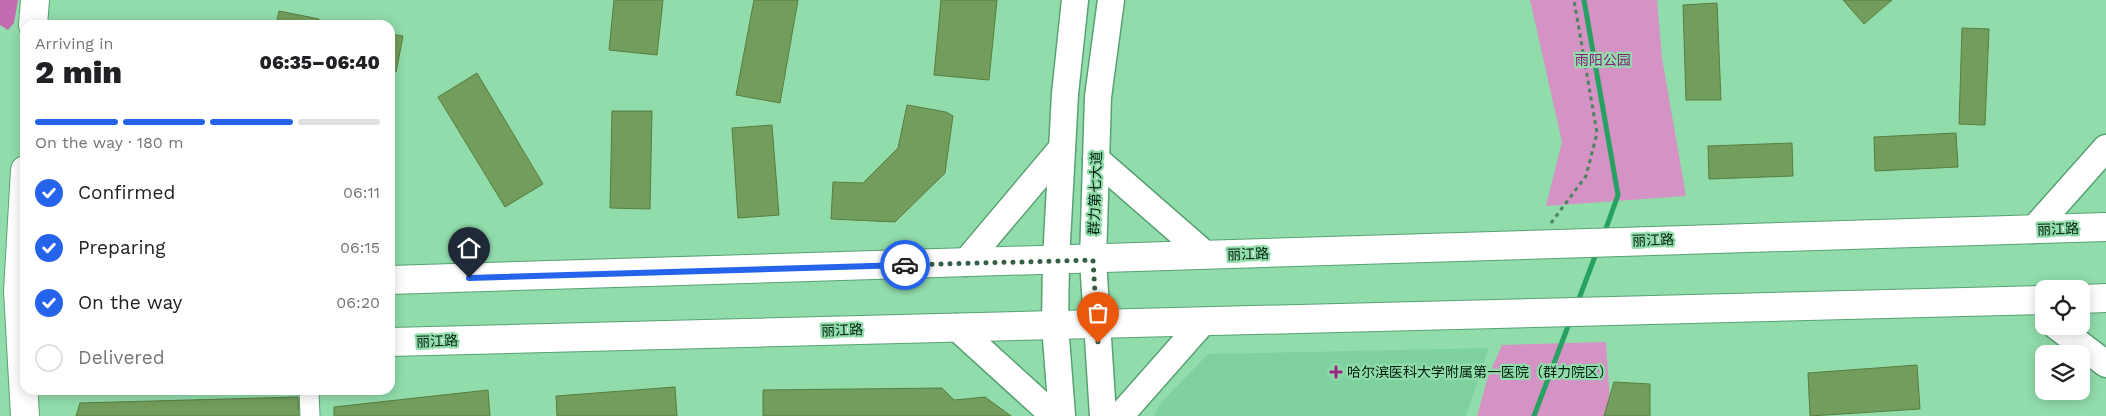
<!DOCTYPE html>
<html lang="en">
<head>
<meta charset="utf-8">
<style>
	:root { --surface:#fff; --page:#f6f6f6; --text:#202124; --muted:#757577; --line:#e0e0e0; --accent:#2563eb }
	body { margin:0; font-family:"Work Sans","Noto Sans SC",sans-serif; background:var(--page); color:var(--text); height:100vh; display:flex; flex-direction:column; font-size:19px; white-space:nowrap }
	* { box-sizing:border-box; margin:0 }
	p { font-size:16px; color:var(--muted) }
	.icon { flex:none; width:28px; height:28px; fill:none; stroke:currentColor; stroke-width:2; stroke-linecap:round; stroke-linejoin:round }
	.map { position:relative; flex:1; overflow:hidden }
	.panel { position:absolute; left:20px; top:20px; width:375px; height:375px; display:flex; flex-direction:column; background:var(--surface); border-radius:15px; box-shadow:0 2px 12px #0003 }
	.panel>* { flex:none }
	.controls { position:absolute; left:2035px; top:280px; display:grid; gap:10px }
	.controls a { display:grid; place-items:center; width:55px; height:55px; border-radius:10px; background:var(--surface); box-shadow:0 2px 12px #0003; font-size:25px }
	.pin { position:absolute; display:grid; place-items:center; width:42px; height:42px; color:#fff; margin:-51px -21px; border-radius:50% 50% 50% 0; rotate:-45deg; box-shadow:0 0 5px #0007 }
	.pin .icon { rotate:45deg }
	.courier { position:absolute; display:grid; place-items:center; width:50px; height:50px; margin:-25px; border:4px solid #2563eb; border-radius:50%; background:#fff; color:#222; box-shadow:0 1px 6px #0007 }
	.head em { font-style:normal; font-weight:800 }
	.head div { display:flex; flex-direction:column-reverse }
	.head { display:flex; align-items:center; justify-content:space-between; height:85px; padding:0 15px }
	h1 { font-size:32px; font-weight:800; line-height:38px }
	.bar { display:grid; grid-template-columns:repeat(4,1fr); gap:8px 5px; align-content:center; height:60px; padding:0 15px }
	.bar i { height:6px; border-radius:4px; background:var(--line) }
	.bar .current { background:var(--accent) }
	.bar p { grid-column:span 4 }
	ol { padding:0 15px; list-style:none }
	li { display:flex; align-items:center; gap:15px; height:55px }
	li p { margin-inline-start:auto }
	li .icon { padding:5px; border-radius:50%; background:var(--accent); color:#fff; stroke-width:4 }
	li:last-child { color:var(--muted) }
	li i { width:28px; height:28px; border:2px solid var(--line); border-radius:50% }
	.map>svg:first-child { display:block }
</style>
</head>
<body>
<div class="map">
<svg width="2106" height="416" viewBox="0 0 2106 416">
	<rect width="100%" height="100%" fill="#91dcab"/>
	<!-- built -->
	<polygon fill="#7fd29d" points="1489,348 1466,416 1154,416 1160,404 1208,354"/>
	<!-- green -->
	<g fill="#d492c5">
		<polygon points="1530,0 1657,0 1662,58 1686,196 1546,206 1562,142"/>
		<polygon points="1606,342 1611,416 1477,416 1488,377 1502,345"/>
	</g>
	<!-- forest -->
	<polygon fill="#c36ab1" points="0,0 18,0 14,23 8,30 0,25"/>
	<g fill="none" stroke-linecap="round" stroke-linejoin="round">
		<!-- stream -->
		<g stroke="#26a161" stroke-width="5">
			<polyline points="1584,0 1618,195 1604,234"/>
			<polyline points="1577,304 1597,251"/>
			<polyline points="1534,416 1570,321"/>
		</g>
	</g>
	<!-- building -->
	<g fill="#739d5c" stroke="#577e3f">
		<polygon points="614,0 663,0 657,55 609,50"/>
		<polygon points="754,0 798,0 780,103 736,95"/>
		<polygon points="941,0 997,0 989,80 934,75"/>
		<polygon points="1843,0 1892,0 1864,24"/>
		<polygon points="1717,3 1721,100 1686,100 1683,5"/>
		<polygon points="279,11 319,19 318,25 276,25"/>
		<polygon points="1962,28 1989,29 1985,125 1959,124"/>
		<polygon points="390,34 403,36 396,72 390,71"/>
		<polygon points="477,73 543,184 505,207 438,97"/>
		<polygon points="907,105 946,112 953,116 945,173 895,222 831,219 833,182 863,183 898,148"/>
		<polygon points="612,111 652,111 650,209 610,208"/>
		<polygon points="772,125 779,215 738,218 732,128"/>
		<polygon points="1956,133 1958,167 1875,171 1874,137"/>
		<polygon points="1792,143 1793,176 1709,179 1708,146"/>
		<polygon points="1917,365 1920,409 1810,416 1808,373"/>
		<polygon points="1614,382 1650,384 1650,416 1604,416"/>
		<polygon points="675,387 677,416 557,416 556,396"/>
		<polygon points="942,388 954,400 985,397 1011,416 763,416 763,390"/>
		<polygon points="488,390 490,416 334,416 334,407"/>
		<polygon points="298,397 299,416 76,416 80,403"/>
	</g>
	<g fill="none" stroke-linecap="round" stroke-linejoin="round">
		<!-- street casing -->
		<g stroke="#58a174" stroke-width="21">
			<polyline id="street" points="309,390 310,416"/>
		</g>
		<!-- secondary casing -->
		<g stroke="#58a174" stroke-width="29">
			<g id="secondary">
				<polyline points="1096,159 1206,255"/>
				<polyline points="2033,230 2106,148"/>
				<polyline points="965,263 1062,148"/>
				<polyline points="2056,326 2106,364"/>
				<polyline points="956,327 1054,416"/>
				<polyline points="1062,416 1055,325 1056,260 1065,94 1075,0"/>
				<polyline points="1103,416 1093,260 1098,97 1111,0"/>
				<polyline points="1120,416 1203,322"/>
			</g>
		</g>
		<!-- primary casing -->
		<g stroke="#58a174" stroke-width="30">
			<g id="primary">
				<polyline points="33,25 35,0"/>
				<polyline points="390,280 2106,227"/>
				<polyline points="2081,299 2106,298"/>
				<polyline points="390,342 2044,300"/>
				<polyline points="25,416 18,291 25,170"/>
			</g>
		</g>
		<!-- path -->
		<polyline stroke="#4d8361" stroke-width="3" stroke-dasharray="4 4" stroke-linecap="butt" points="1551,223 1586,176 1597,133 1574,0"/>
		<!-- street -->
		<use href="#street" stroke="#fff" stroke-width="19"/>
		<!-- secondary -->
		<use href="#secondary" stroke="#fff" stroke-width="26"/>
		<!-- primary -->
		<use href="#primary" stroke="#fff" stroke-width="28"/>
	</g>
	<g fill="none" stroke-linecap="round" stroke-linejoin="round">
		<!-- done -->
		<polyline stroke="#336044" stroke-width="5" stroke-dasharray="0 9" points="905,265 1093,260 1098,343"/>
		<!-- route -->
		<polyline stroke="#2563eb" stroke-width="6" points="469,278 905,265"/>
	</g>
	<!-- markers -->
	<path fill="#992987" stroke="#91dcab" stroke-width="2" d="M1333.5 364.5h5v5h5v5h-5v5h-5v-5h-5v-5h5z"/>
	<g text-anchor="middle" stroke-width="4.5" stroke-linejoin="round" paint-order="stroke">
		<!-- park labels -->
		<g font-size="14" fill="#891e79" stroke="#91dcab">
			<text x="1603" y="65">雨阳公园</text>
		</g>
		<!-- street labels -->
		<g font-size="14" fill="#001d0c" stroke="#91dcab">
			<text transform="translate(1095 193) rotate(-88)" y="5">群力第七大道</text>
			<text transform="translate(2058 229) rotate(-2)" y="5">丽江路</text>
			<text transform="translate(1653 240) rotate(-2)" y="5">丽江路</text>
			<text transform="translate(1248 254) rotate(-2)" y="5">丽江路</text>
			<text transform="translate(842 330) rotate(-2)" y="5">丽江路</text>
			<text transform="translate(437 341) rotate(-2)" y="5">丽江路</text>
		</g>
		<!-- poi labels -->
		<g font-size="14" fill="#001d0c" stroke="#91dcab" text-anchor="start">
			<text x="1347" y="377">哈尔滨医科大学附属第一医院（群力院区）</text>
		</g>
	</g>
</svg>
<div class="controls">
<a><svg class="icon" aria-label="locate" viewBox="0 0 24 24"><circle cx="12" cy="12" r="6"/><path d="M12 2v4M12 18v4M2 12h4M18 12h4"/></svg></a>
<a><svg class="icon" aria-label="layers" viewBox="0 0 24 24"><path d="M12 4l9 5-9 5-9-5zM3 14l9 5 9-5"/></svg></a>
</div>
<div class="pin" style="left:1098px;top:343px;background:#ea580c"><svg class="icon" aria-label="bag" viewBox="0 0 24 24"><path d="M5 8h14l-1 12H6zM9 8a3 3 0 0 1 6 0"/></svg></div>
<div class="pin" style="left:469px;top:278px;background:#1f2937"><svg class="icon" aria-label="home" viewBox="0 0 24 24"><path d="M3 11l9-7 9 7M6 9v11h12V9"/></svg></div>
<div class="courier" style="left:905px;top:265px"><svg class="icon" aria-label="car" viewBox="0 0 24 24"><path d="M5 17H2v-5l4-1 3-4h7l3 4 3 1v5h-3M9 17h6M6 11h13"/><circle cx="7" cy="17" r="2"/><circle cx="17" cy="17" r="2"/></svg></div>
<section class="panel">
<div class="head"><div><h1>2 min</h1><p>Arriving in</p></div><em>06:35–06:40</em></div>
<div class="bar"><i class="current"></i><i class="current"></i><i class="current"></i><i></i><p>On the way · 180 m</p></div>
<ol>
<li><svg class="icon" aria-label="check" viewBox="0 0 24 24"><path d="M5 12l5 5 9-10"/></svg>Confirmed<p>06:11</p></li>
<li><svg class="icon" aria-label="check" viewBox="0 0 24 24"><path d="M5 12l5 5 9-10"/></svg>Preparing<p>06:15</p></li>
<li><svg class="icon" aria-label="check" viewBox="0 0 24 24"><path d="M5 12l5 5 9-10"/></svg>On the way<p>06:20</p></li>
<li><i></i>Delivered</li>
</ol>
</section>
</div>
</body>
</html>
